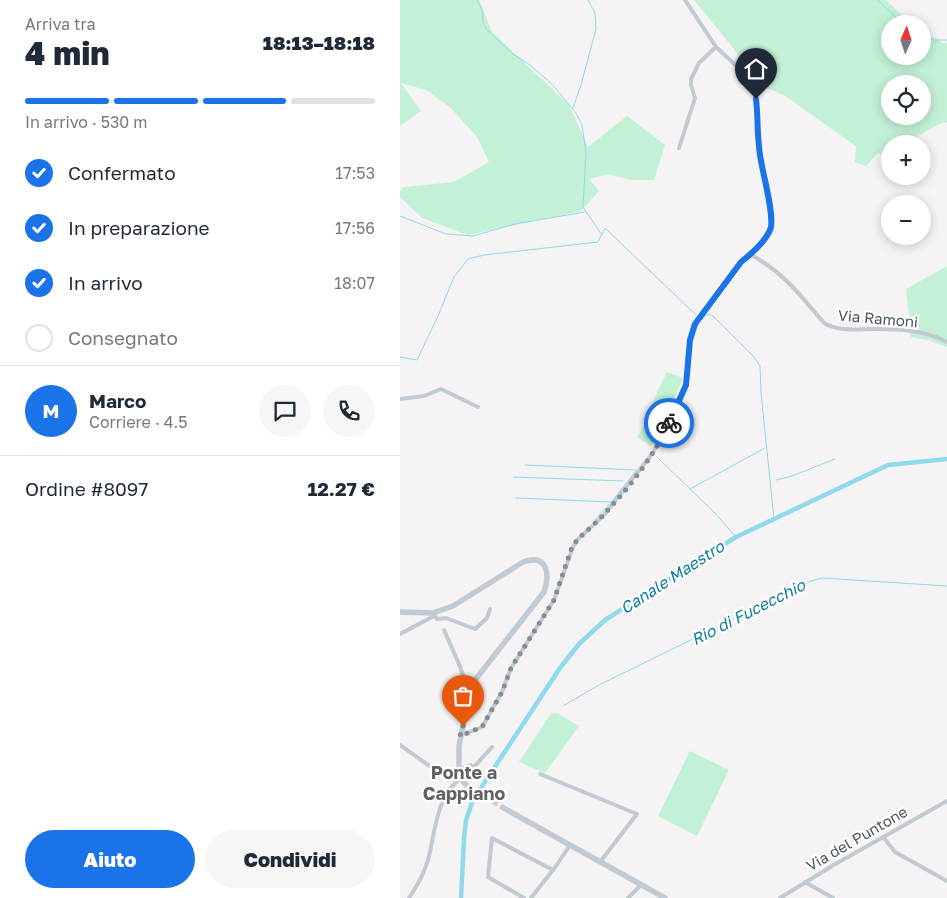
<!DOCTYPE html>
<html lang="it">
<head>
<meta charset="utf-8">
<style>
	:root { --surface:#fff; --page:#f6f6f7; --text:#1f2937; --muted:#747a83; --line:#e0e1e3; --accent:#1a73e8 }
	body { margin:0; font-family:"Golos Text",sans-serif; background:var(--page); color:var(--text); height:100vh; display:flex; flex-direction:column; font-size:19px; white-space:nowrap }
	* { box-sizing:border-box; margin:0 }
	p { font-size:16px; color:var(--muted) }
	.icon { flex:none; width:28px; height:28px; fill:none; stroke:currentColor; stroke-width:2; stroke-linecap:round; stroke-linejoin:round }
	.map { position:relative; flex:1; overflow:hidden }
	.side { display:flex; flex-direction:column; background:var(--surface); width:400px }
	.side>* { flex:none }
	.needle { width:32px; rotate:3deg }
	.controls { position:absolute; left:481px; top:15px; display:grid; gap:10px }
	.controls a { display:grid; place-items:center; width:50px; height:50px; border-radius:50%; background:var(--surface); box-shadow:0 2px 12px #0003; font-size:25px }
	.pin { position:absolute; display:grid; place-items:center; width:42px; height:42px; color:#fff; margin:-51px -21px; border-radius:50% 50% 50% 0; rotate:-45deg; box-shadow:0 0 5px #0007 }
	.pin .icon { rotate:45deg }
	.courier { position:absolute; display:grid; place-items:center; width:50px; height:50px; margin:-25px; border:4px solid #1a73e8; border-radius:50%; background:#fff; color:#222; box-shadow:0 1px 6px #0007 }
	.head em { font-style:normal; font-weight:800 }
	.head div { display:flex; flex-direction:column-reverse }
	.head { display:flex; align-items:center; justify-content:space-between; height:85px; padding:0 25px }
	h1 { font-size:32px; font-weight:800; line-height:38px }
	.bar { display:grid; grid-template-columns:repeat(4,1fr); gap:8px 5px; align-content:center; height:60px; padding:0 25px }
	.bar i { height:6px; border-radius:4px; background:var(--line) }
	.bar .current { background:var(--accent) }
	.bar p { grid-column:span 4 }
	.line { display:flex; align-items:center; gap:12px; padding:0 25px; border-top:1px solid var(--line) }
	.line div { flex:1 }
	.round { display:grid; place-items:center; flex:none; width:52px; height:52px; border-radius:26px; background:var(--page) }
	ol { padding:0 25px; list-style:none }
	li { display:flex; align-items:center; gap:15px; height:55px }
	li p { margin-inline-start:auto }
	li .icon { padding:5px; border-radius:50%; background:var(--accent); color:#fff; stroke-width:4 }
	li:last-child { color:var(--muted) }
	li i { width:28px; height:28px; border:2px solid var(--line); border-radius:50% }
	.primary-button { display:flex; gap:10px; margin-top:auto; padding:10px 25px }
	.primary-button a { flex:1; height:58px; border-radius:30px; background:var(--accent); color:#fff; font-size:20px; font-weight:800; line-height:58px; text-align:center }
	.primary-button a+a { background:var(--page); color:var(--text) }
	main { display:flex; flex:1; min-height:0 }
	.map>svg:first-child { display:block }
</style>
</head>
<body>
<main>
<section class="side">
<div class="head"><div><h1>4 min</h1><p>Arriva tra</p></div><em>18:13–18:18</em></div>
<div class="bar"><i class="current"></i><i class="current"></i><i class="current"></i><i></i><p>In arrivo · 530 m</p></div>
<ol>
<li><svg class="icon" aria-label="check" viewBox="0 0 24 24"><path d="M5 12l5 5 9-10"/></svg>Confermato<p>17:53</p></li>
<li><svg class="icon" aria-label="check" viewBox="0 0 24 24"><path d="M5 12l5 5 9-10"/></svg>In preparazione<p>17:56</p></li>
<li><svg class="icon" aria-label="check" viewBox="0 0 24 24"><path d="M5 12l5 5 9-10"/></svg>In arrivo<p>18:07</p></li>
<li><i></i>Consegnato</li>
</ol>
<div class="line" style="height:90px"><b class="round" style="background:var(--accent);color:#fff">M</b><div><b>Marco</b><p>Corriere · 4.5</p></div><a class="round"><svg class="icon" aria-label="chat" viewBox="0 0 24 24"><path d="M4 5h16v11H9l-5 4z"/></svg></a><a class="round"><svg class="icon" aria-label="phone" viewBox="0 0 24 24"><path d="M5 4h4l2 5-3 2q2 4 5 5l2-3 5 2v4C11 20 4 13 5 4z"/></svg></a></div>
<div class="line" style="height:65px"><div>Ordine #8097</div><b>12.27 €</b></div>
<div class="primary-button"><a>Aiuto</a><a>Condividi</a></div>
</section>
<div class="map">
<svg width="547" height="898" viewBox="0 0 547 898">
	<rect width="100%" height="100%" fill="#f5f3f3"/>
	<!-- green -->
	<g fill="#c3f1d5" fill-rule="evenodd">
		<polygon points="0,0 79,0 92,32 169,105 188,147 227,116 265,145 254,180 231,180 208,174 189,179 199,191 181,211 68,235 22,218 0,197 0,191 4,187 54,182 89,162 77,137 50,107 26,90 1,83 21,111 0,126"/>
		<path d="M 294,0 L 486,0 L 511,24 L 490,24 L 490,56 L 522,56 L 523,31 L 543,43 L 547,43 L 547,123 L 544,122 L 510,140 L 509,144 L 490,144 L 490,158 L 478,153 L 466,166 L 455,162 L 456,146 L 385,96 L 365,87 ZM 490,84 L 522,84 L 522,116 L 490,116 Z"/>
		<polygon points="547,266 547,347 528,340 511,337 506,289"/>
		<polygon points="267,372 283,378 269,411 251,446 237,437 246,422 254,399"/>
		<polygon points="155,712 179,726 145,773 119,762 150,715"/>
		<polygon points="290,751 329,770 297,836 258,816"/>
	</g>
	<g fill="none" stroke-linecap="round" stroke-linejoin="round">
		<!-- stream -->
		<g stroke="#90daee" stroke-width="1">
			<polyline points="77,0 82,9 83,22 86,29 113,54 130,65 152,84 176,113 182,125 186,152 183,207 201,234"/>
			<polyline points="478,0 503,24"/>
			<polyline points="522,37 534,40 547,40"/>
			<polyline points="173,108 181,85 196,29 195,13 188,0"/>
			<polyline points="0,216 46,234 73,236 115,224 185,212"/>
			<polyline points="301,320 308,314 313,316 354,357 360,366 361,393 374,519"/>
			<polyline points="0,357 17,360 38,316 54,277 68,259 84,255 198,242 205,228 296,315"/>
			<polyline points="257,457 314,512 336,537"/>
			<polyline points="125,465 236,470"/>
			<polyline points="114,477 223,481"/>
			<polyline points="376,480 392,476 435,459"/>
			<polyline points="290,489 365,448"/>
			<polyline points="116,498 211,502"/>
			<polyline points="195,520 211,502 236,471"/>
			<polyline points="163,706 199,685 411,581 422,578 547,586"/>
		</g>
		<!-- canal -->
		<polyline stroke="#90daee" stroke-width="4.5" points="61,898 64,839 66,820 73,800 160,668 179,644 205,620 336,537 488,465 547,459"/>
		<!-- secondary-tunnel -->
		<polyline stroke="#caccce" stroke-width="5.5" stroke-dasharray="5.5 3" stroke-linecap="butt" points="86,797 107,810"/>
		<!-- street -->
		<g stroke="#c1cad2" stroke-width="4">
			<polyline points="279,148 295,98 291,85 291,79 299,63 316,47"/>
			<path d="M 349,256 L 353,256 C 385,274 401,296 424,323 C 439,332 457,329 474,329 C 498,329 525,330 547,342"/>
			<polyline points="0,399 24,396 41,389 78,407"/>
			<polyline points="33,613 37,619 46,618 75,629 87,618 90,609"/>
			<polyline points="44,630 59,664 68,689"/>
			<polyline points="0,634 34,616"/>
			<polyline points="60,736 82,727 102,692 111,668 154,600 173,547 177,540 204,515 252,454 264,433 284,390 288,375 290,340 295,324 341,262 349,256 364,238 371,226 370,209 359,147 356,99 352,87 347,78 341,70 316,47 285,0"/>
			<path d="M 0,745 C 16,756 42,778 60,779"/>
			<polyline points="59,770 70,765 74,767 92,747"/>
			<polyline points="140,774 237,814 200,862"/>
			<polyline points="484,838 495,852 547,881"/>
			<polyline points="405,882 433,898"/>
			<path d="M 9,898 C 17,886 24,874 28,860 C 35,834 36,796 60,779"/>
			<polyline points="124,898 88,877 92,838 153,870"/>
			<polyline points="131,898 156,866 170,845"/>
			<polyline points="228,898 241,885"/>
			<polyline points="380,898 432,866 547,801"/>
		</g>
		<!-- secondary -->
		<g stroke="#c1cbd6" stroke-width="5.5">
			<path d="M 0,612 L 33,613 L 53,606 L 123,562 C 148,553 150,575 144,592 L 68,689 L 63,726 L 59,746 L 59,776 L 63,782 L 70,788 L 86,797"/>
			<polyline points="107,810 265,898"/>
		</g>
	</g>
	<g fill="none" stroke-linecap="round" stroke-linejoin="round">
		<!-- done -->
		<path stroke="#868d94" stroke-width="5" stroke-dasharray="0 9" d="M 63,726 L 60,736 L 82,727 L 102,692 L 111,668 L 154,600 L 172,547 C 181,534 194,526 204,514 C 229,488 254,456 269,423"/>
		<!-- route -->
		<path stroke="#1a73e8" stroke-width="6" d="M 269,423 L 286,385 L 290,340 L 295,324 L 341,262 C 351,254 368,240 371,227 C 374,208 360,167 359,146 C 357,130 358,115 356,99"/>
	</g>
	<g text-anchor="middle" stroke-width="4.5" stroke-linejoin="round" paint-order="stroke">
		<!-- street labels -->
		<g font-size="15" fill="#4a5661" stroke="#fff">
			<text transform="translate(478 319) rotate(5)" y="5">Via Ramoni</text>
			<text transform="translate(457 839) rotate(-30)" y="5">Via del Puntone</text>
		</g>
		<!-- water labels -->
		<g font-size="16" font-style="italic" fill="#0c7c9b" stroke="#fff">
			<text transform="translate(272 577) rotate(-33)" y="6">Canale Maestro</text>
			<text transform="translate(348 612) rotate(-27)" y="6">Rio di Fucecchio</text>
		</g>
		<!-- quarter labels -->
		<g font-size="18" font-weight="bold" fill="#5f6368" stroke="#fff">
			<text x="64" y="779">Ponte a<tspan x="64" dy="21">Cappiano</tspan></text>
		</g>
	</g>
</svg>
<div class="controls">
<a><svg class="needle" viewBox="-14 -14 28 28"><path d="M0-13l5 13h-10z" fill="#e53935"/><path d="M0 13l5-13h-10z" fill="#747a83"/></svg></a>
<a><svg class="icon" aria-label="locate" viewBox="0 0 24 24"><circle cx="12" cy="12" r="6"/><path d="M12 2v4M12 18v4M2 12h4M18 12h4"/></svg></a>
<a>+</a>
<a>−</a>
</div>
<div class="pin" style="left:63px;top:726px;background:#ea580c"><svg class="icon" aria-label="bag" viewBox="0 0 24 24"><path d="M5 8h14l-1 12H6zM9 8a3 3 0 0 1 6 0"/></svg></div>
<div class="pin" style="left:356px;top:99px;background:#1f2937"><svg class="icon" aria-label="home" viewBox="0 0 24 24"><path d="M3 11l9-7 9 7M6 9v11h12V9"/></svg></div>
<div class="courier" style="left:269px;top:423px"><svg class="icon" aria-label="bike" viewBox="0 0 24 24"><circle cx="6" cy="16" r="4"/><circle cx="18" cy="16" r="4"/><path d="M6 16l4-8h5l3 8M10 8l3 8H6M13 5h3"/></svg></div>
</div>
</main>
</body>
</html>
